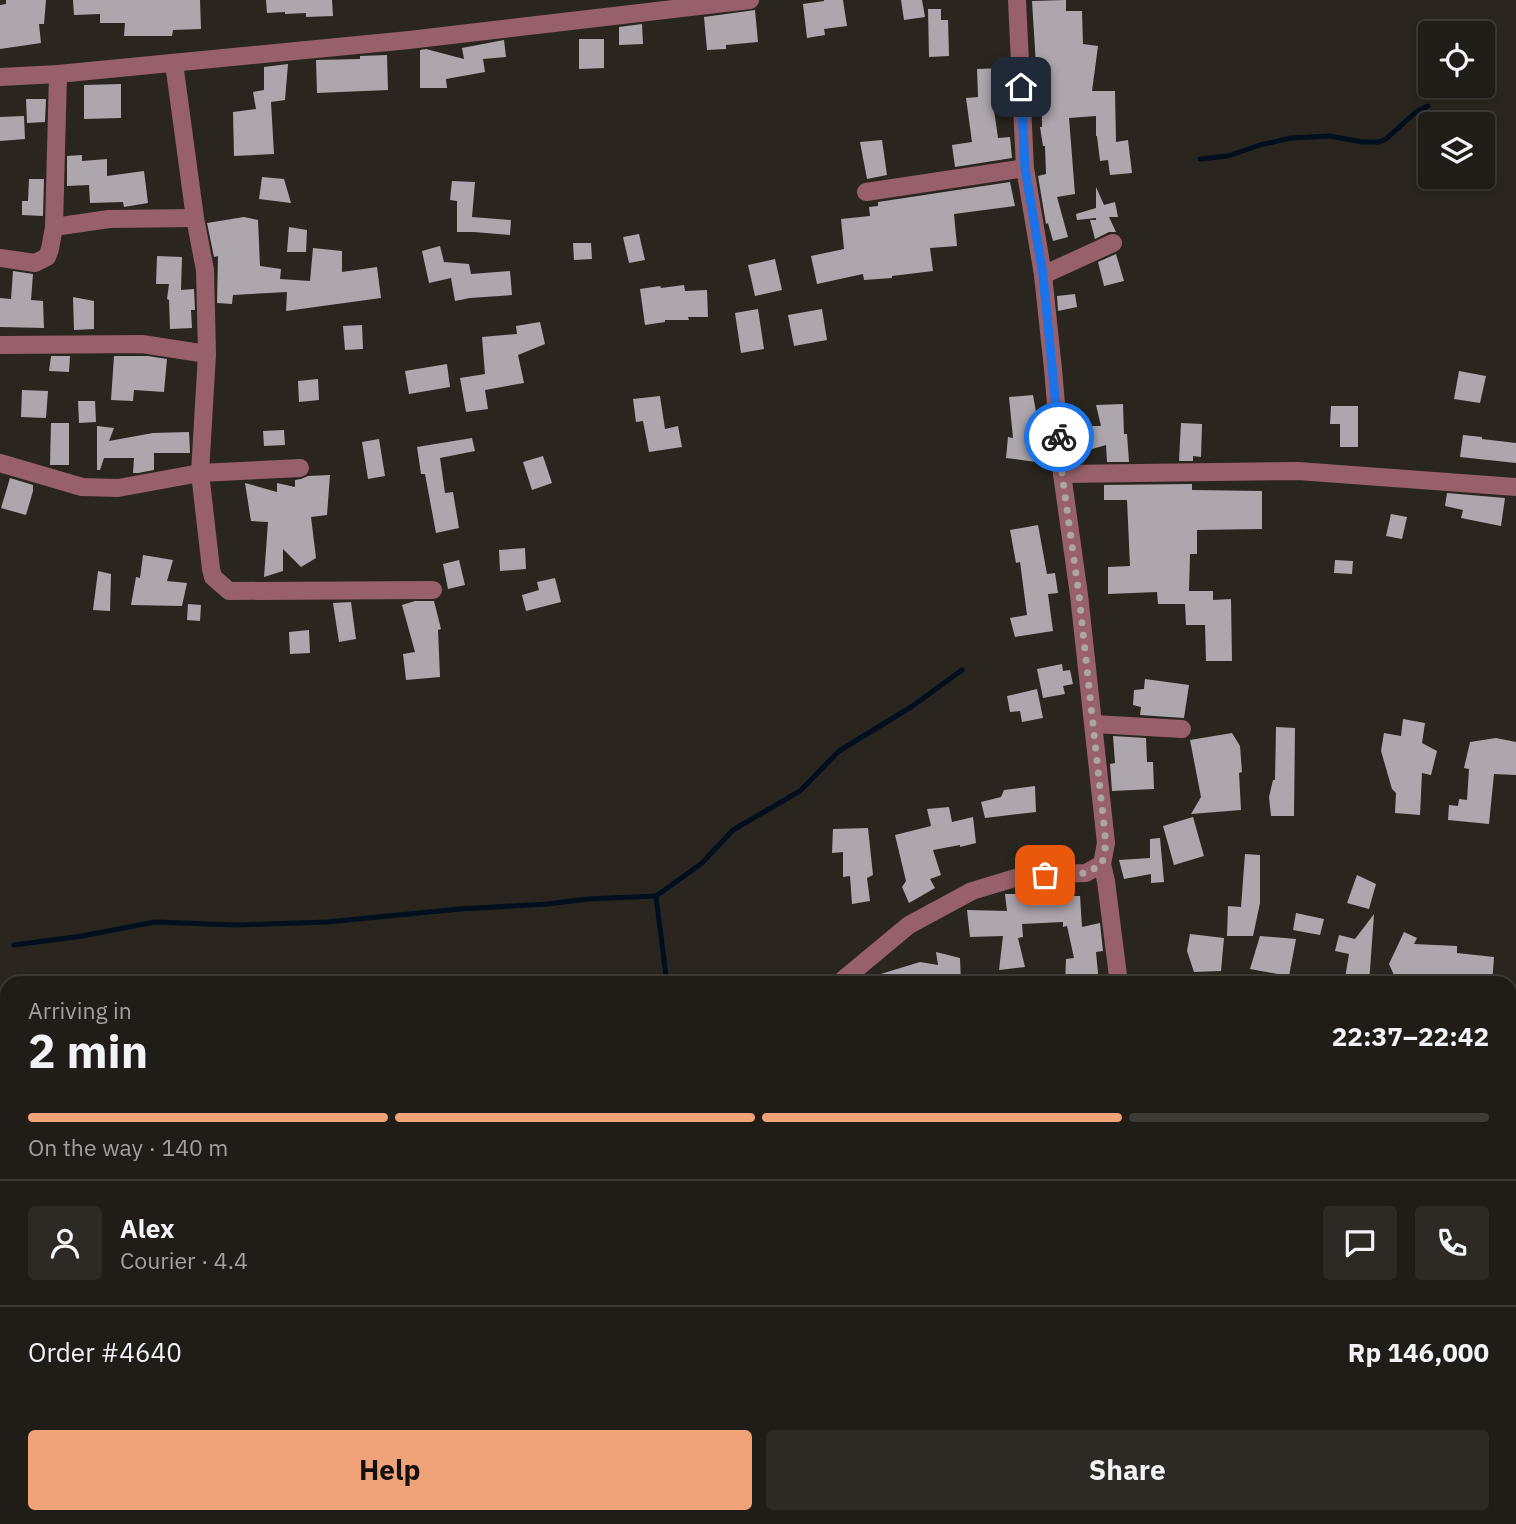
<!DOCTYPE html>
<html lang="en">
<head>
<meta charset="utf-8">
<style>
	:root { --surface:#201c17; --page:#2d2924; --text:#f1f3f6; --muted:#a2a1a1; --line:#3d3a36; --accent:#f0a278 }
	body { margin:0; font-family:"IBM Plex Sans",sans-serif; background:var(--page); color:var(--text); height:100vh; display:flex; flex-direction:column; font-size:26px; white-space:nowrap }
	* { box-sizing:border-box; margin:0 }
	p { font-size:23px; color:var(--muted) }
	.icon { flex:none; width:38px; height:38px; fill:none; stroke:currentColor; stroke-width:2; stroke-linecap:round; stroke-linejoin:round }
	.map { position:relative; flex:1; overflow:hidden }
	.drawer { position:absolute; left:0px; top:976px; width:1517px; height:548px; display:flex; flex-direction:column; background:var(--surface); border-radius:21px 21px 0 0; box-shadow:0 4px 10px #0003,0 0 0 2px var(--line) }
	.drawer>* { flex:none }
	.controls { position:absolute; left:1418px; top:21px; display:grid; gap:14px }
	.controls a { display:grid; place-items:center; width:77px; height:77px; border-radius:7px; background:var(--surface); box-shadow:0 4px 10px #0003,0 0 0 2px var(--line); font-size:35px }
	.pin { position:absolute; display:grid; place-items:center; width:60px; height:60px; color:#fff; margin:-30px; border-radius:14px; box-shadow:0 4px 10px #0006 }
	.courier { position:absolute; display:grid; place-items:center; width:70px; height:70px; margin:-35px; border:5px solid #1a73e8; border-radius:50%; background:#fff; color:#222; box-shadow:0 2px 9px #0007 }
	.headline em { font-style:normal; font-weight:700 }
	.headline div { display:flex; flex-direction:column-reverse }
	.headline { display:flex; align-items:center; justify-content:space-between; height:119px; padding:0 28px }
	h1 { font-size:46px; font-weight:700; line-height:52px }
	.bar { display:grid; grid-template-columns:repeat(4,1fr); gap:10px 7px; align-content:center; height:84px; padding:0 28px }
	.bar i { height:9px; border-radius:5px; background:var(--line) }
	.bar .current { background:var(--accent) }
	.bar p { grid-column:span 4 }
	.line { display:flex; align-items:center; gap:18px; padding:0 28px; border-top:2px solid var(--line) }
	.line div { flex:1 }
	.round { display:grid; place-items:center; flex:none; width:74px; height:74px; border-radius:7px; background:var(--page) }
	.cta { display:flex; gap:14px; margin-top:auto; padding:14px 28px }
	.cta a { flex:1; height:80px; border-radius:7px; background:var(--accent); color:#111; font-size:28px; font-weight:700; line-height:80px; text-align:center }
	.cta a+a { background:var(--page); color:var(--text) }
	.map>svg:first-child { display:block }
</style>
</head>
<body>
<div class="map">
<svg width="1516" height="1524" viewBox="0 0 1516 1524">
	<rect width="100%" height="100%" fill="#2a261f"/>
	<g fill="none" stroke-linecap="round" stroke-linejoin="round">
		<!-- stream -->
		<g stroke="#000f1d" stroke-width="5">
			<polyline points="1200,159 1228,156 1260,145 1291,138 1330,136 1362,142 1379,142 1386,139 1417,111 1428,106"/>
			<polyline points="656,896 667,984"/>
			<polyline points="14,945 82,936 155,922 236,925 327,922 460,909 547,904 588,899 656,896 701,864 733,830 800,791 839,751 911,707 962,670"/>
		</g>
	</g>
	<!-- building -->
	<g fill="#aea6ad">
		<polygon points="6,0 46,0 44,24 39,24 41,43 0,49 0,5 6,4"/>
		<polygon points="73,0 200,0 201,29 173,30 172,36 124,36 125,23 100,23 100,14 74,15"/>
		<polygon points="266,0 332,0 333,16 306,17 306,13 285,14 285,12 267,13"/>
		<polygon points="824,0 843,0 847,26 824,29 825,35 807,38 803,4 824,1"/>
		<polygon points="901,0 922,0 925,17 904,20"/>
		<polygon points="1066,0 1066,11 1082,11 1083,44 1098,46 1092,91 1115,91 1116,142 1128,140 1132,173 1110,175 1108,160 1100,161 1097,136 1096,136 1096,116 1069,118 1075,194 1057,197 1068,237 1053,241 1048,223 1046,224 1038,176 1046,174 1045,146 1043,146 1040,127 1042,127 1041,65 1036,65 1032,1"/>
		<polygon points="928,9 941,9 941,20 948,20 949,56 929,57"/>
		<polygon points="755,10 758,42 726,45 726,49 707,50 704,17"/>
		<polygon points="642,24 643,44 619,45 619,27"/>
		<polygon points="579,39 604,39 604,68 579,69"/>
		<polygon points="504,40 506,57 483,59 485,72 446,79 447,88 420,88 420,50 426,49 464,59 462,48"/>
		<polygon points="387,55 388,90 317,93 316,60 360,59 360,56"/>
		<polygon points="288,64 285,100 271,102 274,154 234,156 233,112 256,109 253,92 264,90 264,67"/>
		<polygon points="1006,68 1007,88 991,89 998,138 1010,137 1012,158 955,167 952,145 972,142 966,98 978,97 977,69"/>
		<polygon points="121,84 121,118 84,119 84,85"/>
		<polygon points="26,99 46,99 45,122 27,123"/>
		<polygon points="24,116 25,139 0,141 0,117"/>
		<polygon points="882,140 887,175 867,179 860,142"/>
		<polygon points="82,155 82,161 107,159 107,176 144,171 148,203 124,207 123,202 90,203 89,185 67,186 67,156"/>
		<polygon points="262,177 284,179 291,203 259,199"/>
		<polygon points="29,179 44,179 43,216 22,215 22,201 28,201"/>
		<polygon points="452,181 475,182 472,217 511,220 510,235 474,232 457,232 457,201 450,200"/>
		<polygon points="1010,182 1015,206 954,214 957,246 930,248 933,271 892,276 892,278 864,280 863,274 817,284 811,256 844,249 841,219 870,216 869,207 878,206 878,202"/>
		<polygon points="1096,187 1104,205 1115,202 1118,217 1109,217 1116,232 1109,232 1095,239 1090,220 1096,220 1096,218 1077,220 1076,214 1096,208"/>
		<polygon points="244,217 258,220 260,266 281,269 280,279 310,281 313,248 342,251 342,272 377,267 381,298 286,311 287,292 233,295 232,304 217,303 218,256 214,257 207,223"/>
		<polygon points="289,227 307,230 306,252 287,252"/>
		<polygon points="639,234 645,260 629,263 623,237"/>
		<polygon points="573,243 591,243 592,259 574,260"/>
		<polygon points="440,246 444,262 469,264 471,274 510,271 512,295 470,298 455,301 451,278 429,283 422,251"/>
		<polygon points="1116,254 1124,281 1104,286 1098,262"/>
		<polygon points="157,256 182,257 181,290 194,289 195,310 191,310 192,328 170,329 169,300 167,299 169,284 156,284"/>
		<polygon points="775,259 782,290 755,296 748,265"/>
		<polygon points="13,271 33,274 31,300 43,301 44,328 0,327 0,298 11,299"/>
		<polygon points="684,285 685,291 707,290 708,317 688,317 689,320 665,320 665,322 645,325 640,289 660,286 661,288"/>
		<polygon points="1075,294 1077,307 1058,311 1057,296"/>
		<polygon points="73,297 94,301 94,329 74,330"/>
		<polygon points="758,309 764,349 741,353 735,313"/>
		<polygon points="822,309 827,340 794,346 788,315"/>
		<polygon points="540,322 545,344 518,355 524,383 485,390 488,409 466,412 460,378 485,374 482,337 517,334 516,326"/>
		<polygon points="362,325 363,349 345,350 343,326"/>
		<polygon points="51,356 70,356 69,372 49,371"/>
		<polygon points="114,356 148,356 167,359 164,392 134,390 133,401 111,400"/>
		<polygon points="447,364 450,387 409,394 405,371"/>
		<polygon points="1459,371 1486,376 1480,403 1454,399"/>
		<polygon points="318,379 319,400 299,402 298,381"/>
		<polygon points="22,390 48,391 46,418 21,417"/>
		<polygon points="1033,395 1040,434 1036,462 1006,458 1008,437 1013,438 1009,397"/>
		<polygon points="660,396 665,429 678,426 682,447 649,452 643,421 636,422 633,399"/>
		<polygon points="78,401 95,401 96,422 79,423"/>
		<polygon points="1123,404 1124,434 1127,434 1129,462 1107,462 1106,445 1078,453 1077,426 1101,426 1096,405"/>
		<polygon points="1331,406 1358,406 1358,447 1340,447 1340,424 1330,424"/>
		<polygon points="51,423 69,423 69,465 50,465"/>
		<polygon points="1181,423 1202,424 1201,457 1193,456 1193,461 1179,461"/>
		<polygon points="97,426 114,428 109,441 153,433 189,432 190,453 154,453 154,470 138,473 133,473 134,458 104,458 100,470 97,470"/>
		<polygon points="284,430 285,445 264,446 263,431"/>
		<polygon points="1463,435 1482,437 1482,439 1516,443 1516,463 1460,457"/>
		<polygon points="472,438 475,451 440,458 445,493 453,492 459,528 436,533 425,474 421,474 417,447"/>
		<polygon points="379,439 385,476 368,479 362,442"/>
		<polygon points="543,456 552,483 532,490 523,462"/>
		<polygon points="330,475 327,515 311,517 316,558 301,567 283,549 283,571 264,577 268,522 251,521 245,483 277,492 277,483 295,487 295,480 301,479 308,476"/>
		<polygon points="10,478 33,485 33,491 26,515 1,508"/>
		<polygon points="1192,484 1192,490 1262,491 1262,529 1197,530 1197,554 1190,554 1189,591 1213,591 1213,600 1231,599 1232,661 1206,661 1205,625 1186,625 1185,604 1158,604 1157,592 1108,594 1108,567 1130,566 1127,500 1104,500 1104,485"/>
		<polygon points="1447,493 1505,498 1501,526 1461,518 1463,510 1445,506"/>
		<polygon points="1391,514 1407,517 1402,539 1386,536"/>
		<polygon points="1038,525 1047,574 1055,573 1058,593 1048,594 1053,631 1015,637 1010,618 1027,615 1020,562 1016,563 1010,530"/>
		<polygon points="525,548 526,569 500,571 499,550"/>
		<polygon points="143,555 173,560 167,581 187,583 182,606 131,605 136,577 140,578"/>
		<polygon points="459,560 465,585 448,589 443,564"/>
		<polygon points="1335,560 1353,561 1352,574 1334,573"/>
		<polygon points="98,571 111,574 110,611 93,610"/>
		<polygon points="555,578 561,602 526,611 522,595 539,590 537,582"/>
		<polygon points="415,601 434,601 441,629 438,630 440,677 406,680 403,654 415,652 402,605"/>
		<polygon points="351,602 356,639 339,642 333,603"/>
		<polygon points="188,604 201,605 200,621 187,620"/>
		<polygon points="309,630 310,653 290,654 289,632"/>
		<polygon points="1062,664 1063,671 1070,670 1073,684 1063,686 1065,694 1043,698 1037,669"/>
		<polygon points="1145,679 1189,685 1184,718 1140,715 1141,707 1133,705 1134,690 1144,689"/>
		<polygon points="1037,689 1043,718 1022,722 1020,711 1010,712 1007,696"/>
		<polygon points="1403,719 1425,723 1422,743 1437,751 1431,775 1422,773 1420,815 1395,813 1396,793 1392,789 1381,751 1384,733 1401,736"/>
		<polygon points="1276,727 1295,728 1294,816 1271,816 1269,797 1273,780 1275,780"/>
		<polygon points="1232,733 1240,746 1242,772 1239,773 1241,810 1191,814 1201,797 1190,740"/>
		<polygon points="1113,736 1146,738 1147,762 1153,762 1154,789 1112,791 1110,764 1115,763"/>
		<polygon points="1496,738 1516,742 1516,775 1494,774 1489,824 1448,820 1449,805 1458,806 1459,799 1467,800 1469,769 1464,768 1470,742"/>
		<polygon points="1035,786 1036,812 985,818 981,802 1001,797 1004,790"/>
		<polygon points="949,807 952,822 973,817 976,843 960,847 960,845 933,850 941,875 930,879 935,888 909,903 902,887 906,881 895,835 931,826 927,809"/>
		<polygon points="1193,817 1204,856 1174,865 1163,826"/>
		<polygon points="868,828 873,875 867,878 870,901 852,904 850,876 843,877 843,852 832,853 833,829"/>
		<polygon points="1160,838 1164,882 1151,883 1151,874 1124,879 1119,860 1150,858 1150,839"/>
		<polygon points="1245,854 1260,855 1260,903 1253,936 1227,936 1228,906 1241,907"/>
		<polygon points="1357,875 1376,884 1369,909 1347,903"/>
		<polygon points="1028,886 1047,886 1047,896 1080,896 1082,927 1100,923 1103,951 1096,952 1099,984 1065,984 1066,959 1074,958 1067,926 1063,927 1063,922 1022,924 1023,937 1018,938 1025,967 999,970 1003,936 970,937 967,910 1007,911 1005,894 1029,894"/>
		<polygon points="1296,913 1324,919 1320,935 1293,930"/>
		<polygon points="1374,914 1369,984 1344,984 1349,954 1335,951 1339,935 1355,939"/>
		<polygon points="1404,932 1417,938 1414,944 1457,946 1457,953 1494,957 1492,984 1398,984 1389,964"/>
		<polygon points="1190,934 1224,938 1221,971 1194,972 1187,951"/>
		<polygon points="1260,936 1296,939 1289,976 1250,969"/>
		<polygon points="936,952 960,958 961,984 861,984 861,980 920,962 938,965"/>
	</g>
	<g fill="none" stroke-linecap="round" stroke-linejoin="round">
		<!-- minor -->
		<g stroke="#98606b" stroke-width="18">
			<polyline points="174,63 195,218 205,270 207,354 200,473 211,569 213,577 229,591 433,590"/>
			<polyline points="0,77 58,74 409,40 750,0"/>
			<polyline points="866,192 1025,168"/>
			<polyline points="54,227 109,219 195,218"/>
			<polyline points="0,258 35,263 47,257 50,249 54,227 58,74"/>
			<polyline points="1043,275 1113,243"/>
			<polyline points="0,345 142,344 207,354"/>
			<polyline points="0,463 82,487 118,488 200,473 300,468"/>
			<polyline points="1062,474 1298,471 1516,487"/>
			<polyline points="1094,724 1182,729"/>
			<polyline points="1102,864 1106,881 1119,984"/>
			<polyline points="838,984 909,925 972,891 1025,875 1086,873 1102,864 1106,843 1079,595 1062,474 1053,369 1043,275 1025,168 1017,0"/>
			<polyline points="1510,1087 1516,1091"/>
			<polyline points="555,1524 556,1517"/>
			<polyline points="1023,1524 1025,1517"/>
		</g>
	</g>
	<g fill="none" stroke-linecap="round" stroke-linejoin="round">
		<!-- done -->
		<polyline stroke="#aaa7a1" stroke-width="7" stroke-dasharray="0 12.6" points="1045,875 1086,873 1102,864 1106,844 1079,595 1062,474 1059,437"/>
		<!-- route -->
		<polyline stroke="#1a73e8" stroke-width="9" points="1021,87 1025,168 1043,275 1059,437"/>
	</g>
</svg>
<div class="controls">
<a><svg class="icon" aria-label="locate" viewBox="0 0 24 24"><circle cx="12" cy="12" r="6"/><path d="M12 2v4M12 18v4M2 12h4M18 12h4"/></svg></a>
<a><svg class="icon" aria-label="layers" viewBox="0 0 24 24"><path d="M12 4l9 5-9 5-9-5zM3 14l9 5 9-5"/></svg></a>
</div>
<div class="pin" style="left:1045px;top:875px;background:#ea580c"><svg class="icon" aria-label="bag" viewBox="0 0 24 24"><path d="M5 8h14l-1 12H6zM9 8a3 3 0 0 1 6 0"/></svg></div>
<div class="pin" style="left:1021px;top:87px;background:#1f2937"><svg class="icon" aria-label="home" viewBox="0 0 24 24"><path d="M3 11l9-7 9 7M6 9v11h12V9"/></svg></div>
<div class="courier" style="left:1059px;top:437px"><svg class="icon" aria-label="bike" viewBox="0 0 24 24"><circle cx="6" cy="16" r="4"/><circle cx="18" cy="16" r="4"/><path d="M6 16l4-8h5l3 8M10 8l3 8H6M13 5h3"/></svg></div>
<section class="drawer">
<div class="headline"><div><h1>2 min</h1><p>Arriving in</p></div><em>22:37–22:42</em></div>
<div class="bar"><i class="current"></i><i class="current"></i><i class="current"></i><i></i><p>On the way · 140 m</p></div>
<div class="line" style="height:126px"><a class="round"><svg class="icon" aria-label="person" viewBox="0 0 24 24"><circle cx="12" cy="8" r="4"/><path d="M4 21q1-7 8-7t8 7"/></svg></a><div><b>Alex</b><p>Courier · 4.4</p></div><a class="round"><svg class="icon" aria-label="chat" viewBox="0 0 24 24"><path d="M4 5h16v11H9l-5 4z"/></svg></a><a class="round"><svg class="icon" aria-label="phone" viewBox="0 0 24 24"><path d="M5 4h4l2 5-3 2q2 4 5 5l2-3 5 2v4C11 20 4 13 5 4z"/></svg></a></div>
<div class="line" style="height:91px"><div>Order #4640</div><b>Rp 146,000</b></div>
<div class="cta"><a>Help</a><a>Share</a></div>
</section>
</div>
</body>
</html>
